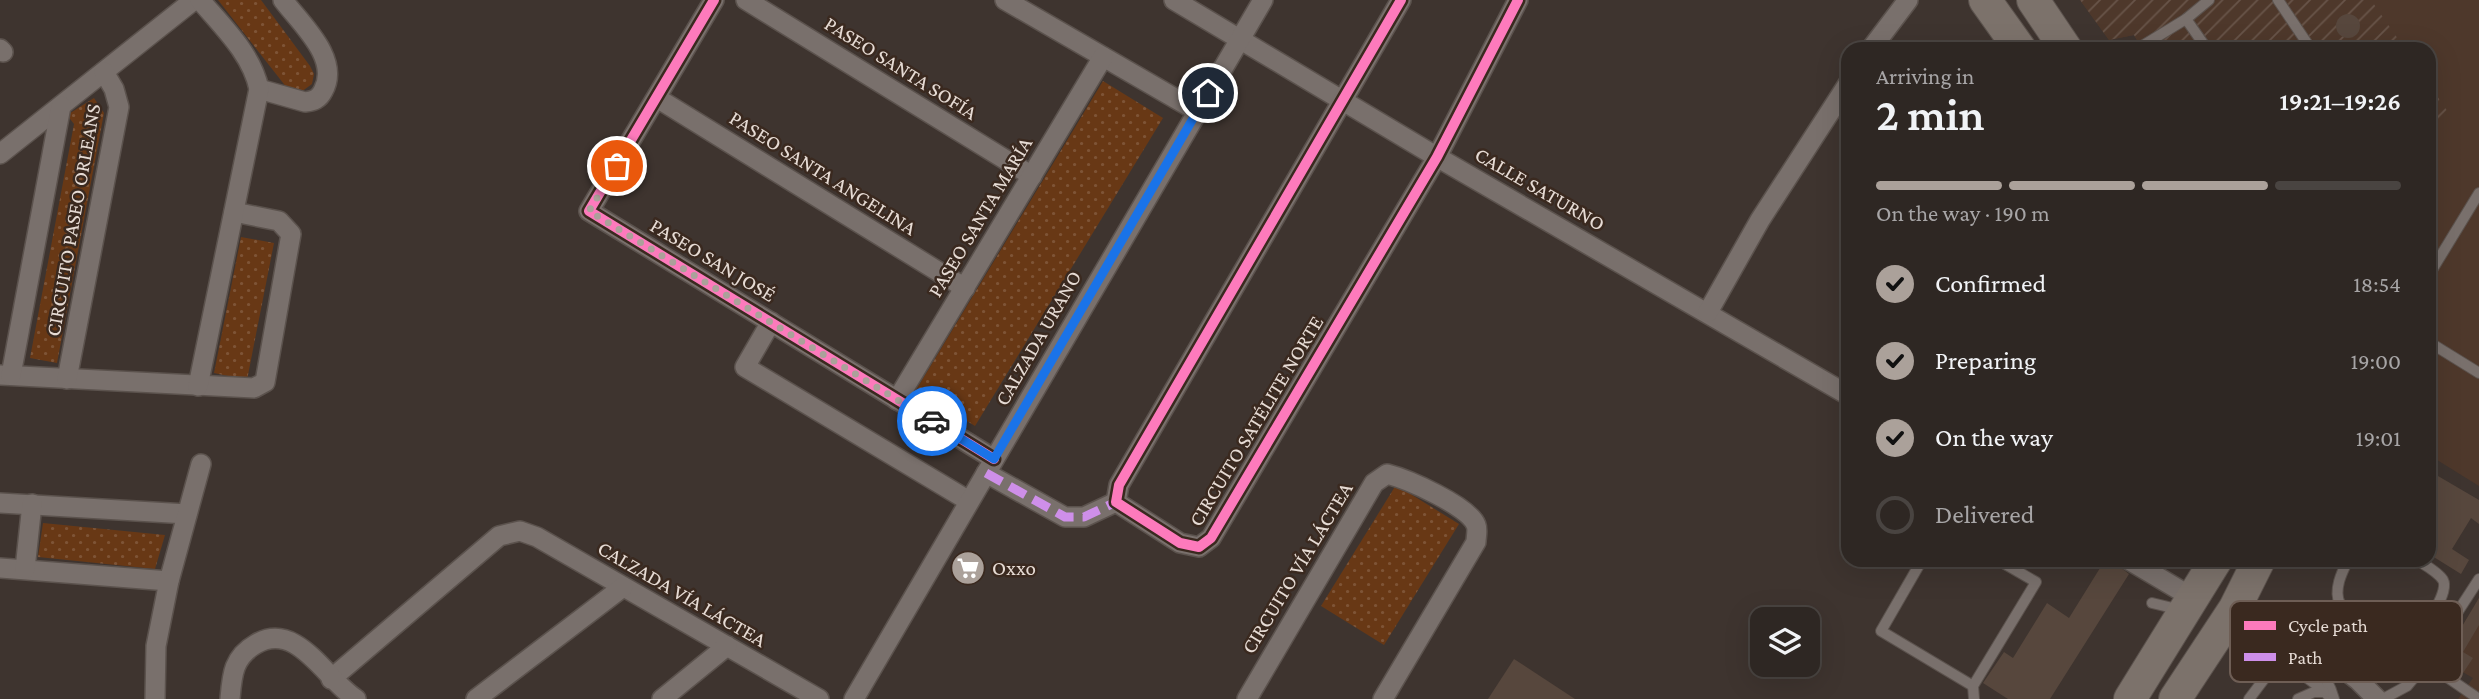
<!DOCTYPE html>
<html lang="en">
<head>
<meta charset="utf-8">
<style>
	:root { --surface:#2e2723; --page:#362f2b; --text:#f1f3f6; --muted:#a7a5a6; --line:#494441; --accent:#aba19a }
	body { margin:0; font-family:"Crimson Pro",serif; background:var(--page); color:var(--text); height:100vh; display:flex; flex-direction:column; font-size:26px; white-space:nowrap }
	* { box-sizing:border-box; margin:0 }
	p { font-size:23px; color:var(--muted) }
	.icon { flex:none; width:38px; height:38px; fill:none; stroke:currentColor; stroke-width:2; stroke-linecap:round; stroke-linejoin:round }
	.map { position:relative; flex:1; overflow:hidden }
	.panel { position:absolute; left:1841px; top:42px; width:595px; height:525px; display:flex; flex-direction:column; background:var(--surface); border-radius:21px; box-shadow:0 7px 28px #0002,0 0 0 2px var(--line) }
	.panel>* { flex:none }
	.fabs { position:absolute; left:1750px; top:607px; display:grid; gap:14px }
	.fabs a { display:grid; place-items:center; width:70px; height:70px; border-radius:14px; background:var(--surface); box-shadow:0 7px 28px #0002,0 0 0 2px var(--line); font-size:35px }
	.pin { position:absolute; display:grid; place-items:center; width:60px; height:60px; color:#fff; margin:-30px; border:4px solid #fff; border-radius:50%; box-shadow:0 2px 7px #0007 }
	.courier { position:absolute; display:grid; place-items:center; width:70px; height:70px; margin:-35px; border:5px solid #1a73e8; border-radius:50%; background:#fff; color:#222; box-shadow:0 2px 9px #0007 }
	.head em { font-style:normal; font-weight:600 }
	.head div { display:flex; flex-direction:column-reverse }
	.head { display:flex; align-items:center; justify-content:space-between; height:119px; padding:0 35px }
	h1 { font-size:46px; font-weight:600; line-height:52px }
	.bar { display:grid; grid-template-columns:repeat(4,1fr); gap:10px 7px; align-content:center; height:84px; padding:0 35px }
	.bar i { height:9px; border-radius:5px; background:var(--line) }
	.bar .selected { background:var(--accent) }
	.bar p { grid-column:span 4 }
	ol { padding:0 35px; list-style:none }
	li { display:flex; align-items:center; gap:21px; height:77px }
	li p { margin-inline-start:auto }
	li .icon { padding:7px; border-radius:50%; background:var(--accent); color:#111; stroke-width:4 }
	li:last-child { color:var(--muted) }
	li i { width:38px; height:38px; border:4px solid var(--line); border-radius:50% }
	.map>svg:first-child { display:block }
</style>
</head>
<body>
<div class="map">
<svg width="2479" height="699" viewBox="0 0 2479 699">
	<defs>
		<pattern id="industrial-furrows" width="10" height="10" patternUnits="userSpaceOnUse" patternTransform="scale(1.75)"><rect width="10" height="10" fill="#4e382b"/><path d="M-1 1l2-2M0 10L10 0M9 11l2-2" fill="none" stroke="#685449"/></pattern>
		<pattern id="grass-dots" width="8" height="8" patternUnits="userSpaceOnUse" patternTransform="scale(1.75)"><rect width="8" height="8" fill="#683815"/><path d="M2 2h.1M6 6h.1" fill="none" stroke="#7e5436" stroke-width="1.8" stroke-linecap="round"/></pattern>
	</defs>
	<rect width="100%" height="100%" fill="#3e342f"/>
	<!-- built -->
	<g fill="#4e382b">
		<polygon points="2080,0 2479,0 2479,486 2429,455 2429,49 2142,49 2134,35 2109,40"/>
		<polygon points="2479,598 2479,699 2458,699 2473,678 2442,660"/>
	</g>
	<!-- industrial -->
	<g fill="url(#industrial-furrows)">
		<polygon points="2080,0 2371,0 2405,49 2142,49 2134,35 2109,40"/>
		<polygon points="2429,84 2452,118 2429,134"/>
	</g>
	<!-- grass -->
	<g fill="url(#grass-dots)">
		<polygon points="218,0 261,0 310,66 314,74 312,84 301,92 287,88"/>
		<polygon points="1103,81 1163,118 975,426 916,390"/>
		<polygon points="94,98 104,113 57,363 30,358 74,124 67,115"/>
		<polygon points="241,237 274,243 247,380 214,373"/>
		<polygon points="1396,485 1459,524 1384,645 1321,606"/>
		<polygon points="43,523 165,535 155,569 38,557"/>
	</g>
	<!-- building -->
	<g fill="#57473d">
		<circle cx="2348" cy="26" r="12"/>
		<polygon points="2438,476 2479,500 2479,524 2471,518 2452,549 2469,560 2461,574 2429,554 2429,491"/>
		<polygon points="2105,560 2111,560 2129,574 2050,699 2008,699 1983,683 2004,652 2013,658 2047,603 2069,618"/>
		<polygon points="2479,598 2479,625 2463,652 2473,658 2463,673 2442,660"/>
		<polygon points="1514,659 1575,699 1488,699"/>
	</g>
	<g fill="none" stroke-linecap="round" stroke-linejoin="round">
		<!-- lane casing -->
		<g stroke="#5b524d" stroke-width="12">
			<g id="lane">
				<polyline points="2278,0 2311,49"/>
				<polyline points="2186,19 2209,0"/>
				<polyline points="2137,49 2186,19 2207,49"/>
				<polyline points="2429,275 2479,193"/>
				<polyline points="2429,342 2479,373"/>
				<polyline points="1922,560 1881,631 1973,686"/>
				<polyline points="2152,603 2181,610"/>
				<path d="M 2333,662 C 2340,652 2356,636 2354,622 C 2353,614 2344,610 2340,604 C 2333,590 2342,572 2348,560"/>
				<polyline points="2425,662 2479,699"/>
				<polyline points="2274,665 2288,664 2318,686 2332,699"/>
				<path d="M 2346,671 L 2366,638 L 2371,636 C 2383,639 2398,643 2409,639 C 2421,634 2450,593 2443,580 C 2438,572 2425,565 2417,560"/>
				<path d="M 2259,678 C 2266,661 2274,646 2293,642"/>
				<polyline points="1974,699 1973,686 2036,582 1998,560"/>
				<path d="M 2249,699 L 2280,658 C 2307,645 2328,677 2334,699"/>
				<polyline points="2298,699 2314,692 2324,692"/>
				<polyline points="2383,699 2407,686 2418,673 2479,579"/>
			</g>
		</g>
		<!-- street casing -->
		<g stroke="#5b524d" stroke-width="22">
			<g id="street">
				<polyline points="714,0 589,211 994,459"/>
				<polyline points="746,0 1032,176"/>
				<polyline points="1005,0 1197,111"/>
				<polyline points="1174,0 1437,157 1848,395"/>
				<polyline points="0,49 3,52"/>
				<polyline points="1871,49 1908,0"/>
				<path d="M 259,89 L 305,102 C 314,101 319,99 323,91 C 341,59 301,24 283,0"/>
				<polyline points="657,98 965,288"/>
				<polyline points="0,154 194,0"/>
				<polyline points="1708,312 1760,220 1848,84"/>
				<polyline points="771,322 745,367 969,501"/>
				<polyline points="0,375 254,388 265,382 291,234 279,221 234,212"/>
				<polyline points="11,375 61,106"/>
				<polyline points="67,379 119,107 114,89 104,72"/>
				<path d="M 198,386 L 259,89 C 252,54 222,26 200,0"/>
				<polyline points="897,400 1103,57"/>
				<polyline points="986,473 1065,517 1084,517 1116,502"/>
				<polyline points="1116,502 1180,543 1199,547 1211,538 1437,157 1518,0"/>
				<polyline points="1116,502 1119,485 1401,0"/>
				<polyline points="0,503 187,514"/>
				<polyline points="2129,560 2193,598"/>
				<polyline points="0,568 169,581"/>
				<polyline points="25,569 32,504"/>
				<polyline points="2235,608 2340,666 2358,680 2377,699"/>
				<polyline points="331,679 499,536 520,531 537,537 819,699"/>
				<polyline points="155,699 156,646 169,581 201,464"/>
				<path d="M 230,699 C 232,675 233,657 256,644 C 297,620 325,679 356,699"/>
				<polyline points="476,699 623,587"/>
				<polyline points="662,699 727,646"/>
				<polyline points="854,699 1263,0"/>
				<path d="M 1247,699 L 1374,483 L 1387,474 C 1407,479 1469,506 1476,525 C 1478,530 1476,537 1476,542 L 1383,699"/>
			</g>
		</g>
		<!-- primary casing -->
		<g stroke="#5b524d" stroke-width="34">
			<g id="primary">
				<polyline points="1985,0 2020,49"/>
				<polyline points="2033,0 2066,49"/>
				<polyline points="2130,699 2216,560"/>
				<polyline points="2175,699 2235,608 2259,560"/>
			</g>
		</g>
		<!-- lane -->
		<use href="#lane" stroke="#79706c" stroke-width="10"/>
		<!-- street -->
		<use href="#street" stroke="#79706c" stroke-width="19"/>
		<!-- primary -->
		<use href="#primary" stroke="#7c726b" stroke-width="32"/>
		<!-- quiet -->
		<polyline stroke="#ce8fe9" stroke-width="9" stroke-dasharray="18 9" stroke-linecap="butt" points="986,473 1065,517 1084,517 1116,502"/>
		<!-- cycleway casing -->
		<g stroke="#3a291f" stroke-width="15">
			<g id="cycleway">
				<polyline points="714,0 589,211 994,459"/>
				<polyline points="1401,0 1119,485 1116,502 1180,543 1199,547 1211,538 1437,157 1518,0"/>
			</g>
		</g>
		<!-- cycleway -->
		<use href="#cycleway" stroke="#fd7abc" stroke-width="10"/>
	</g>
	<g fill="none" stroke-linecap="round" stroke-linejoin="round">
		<!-- done -->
		<polyline stroke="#aba19a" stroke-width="7" stroke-dasharray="0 12.6" points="617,166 589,211 932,421"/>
		<!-- route -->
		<polyline stroke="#1a73e8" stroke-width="9" points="932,421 994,459 1208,93"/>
	</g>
	<!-- icons -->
	<defs>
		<g id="supermarket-disc" transform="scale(1.75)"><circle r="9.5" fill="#aba19a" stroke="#3a291f"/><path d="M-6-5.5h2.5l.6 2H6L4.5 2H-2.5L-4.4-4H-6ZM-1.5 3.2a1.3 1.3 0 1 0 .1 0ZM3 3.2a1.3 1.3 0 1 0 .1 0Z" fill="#fff"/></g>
	</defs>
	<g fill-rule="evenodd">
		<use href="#supermarket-disc" x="968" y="568"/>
	</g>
	<g text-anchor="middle" stroke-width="5" stroke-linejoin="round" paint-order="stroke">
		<!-- street labels -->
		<g font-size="21" fill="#e6dbd4" stroke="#3a291f">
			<text transform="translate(901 68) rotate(32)" y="7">PASEO SANTA SOFÍA</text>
			<text transform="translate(823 173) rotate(32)" y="7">PASEO SANTA ANGELINA</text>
			<text transform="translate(1540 189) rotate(30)" y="7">CALLE SATURNO</text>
			<text transform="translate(980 217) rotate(-59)" y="7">PASEO SANTA MARÍA</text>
			<text transform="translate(73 220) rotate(-80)" y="7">CIRCUITO PASEO ORLEANS</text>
			<text transform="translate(713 260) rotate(31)" y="7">PASEO SAN JOSÉ</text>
			<text transform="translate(1038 338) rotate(-60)" y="7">CALZADA URANO</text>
			<text transform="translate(1256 421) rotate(-59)" y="7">CIRCUITO SATÉLITE NORTE</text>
			<text transform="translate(1297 568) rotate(-59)" y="7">CIRCUITO VÍA LÁCTEA</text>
			<text transform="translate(682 594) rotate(30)" y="7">CALZADA VÍA LÁCTEA</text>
		</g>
		<!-- poi labels -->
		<g font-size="21" fill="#e6dbd4" stroke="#3a291f" text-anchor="start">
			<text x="992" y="575">Oxxo</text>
		</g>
	</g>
	<!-- legend -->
	<rect x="2230" y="601" width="232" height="81" rx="10" fill="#3a291f" stroke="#6e5e55" stroke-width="2"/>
	<rect x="2244" y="621" width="32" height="9" fill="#fd7abc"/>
	<rect x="2244" y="653" width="32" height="8" fill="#ce8fe9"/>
	<g font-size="19" fill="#e6dbd4">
		<text x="2288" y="632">Cycle path</text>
		<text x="2288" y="664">Path</text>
	</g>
</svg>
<div class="fabs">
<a><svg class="icon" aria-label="layers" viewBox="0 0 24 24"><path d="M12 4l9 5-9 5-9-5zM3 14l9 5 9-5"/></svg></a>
</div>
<div class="pin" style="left:617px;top:166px;background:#ea580c"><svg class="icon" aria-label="bag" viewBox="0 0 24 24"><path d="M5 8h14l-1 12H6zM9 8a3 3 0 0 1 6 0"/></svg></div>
<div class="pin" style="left:1208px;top:93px;background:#1f2937"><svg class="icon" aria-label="home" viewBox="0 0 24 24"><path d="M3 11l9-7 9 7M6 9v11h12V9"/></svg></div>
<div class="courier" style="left:932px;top:421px"><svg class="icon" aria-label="car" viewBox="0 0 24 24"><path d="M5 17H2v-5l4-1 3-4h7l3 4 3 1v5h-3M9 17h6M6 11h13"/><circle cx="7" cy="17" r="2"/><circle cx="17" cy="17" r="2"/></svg></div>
<section class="panel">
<div class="head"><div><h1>2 min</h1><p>Arriving in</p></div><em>19:21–19:26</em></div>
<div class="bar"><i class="selected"></i><i class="selected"></i><i class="selected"></i><i></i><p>On the way · 190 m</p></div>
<ol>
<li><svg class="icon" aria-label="check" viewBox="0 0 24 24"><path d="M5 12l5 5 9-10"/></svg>Confirmed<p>18:54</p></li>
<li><svg class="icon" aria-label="check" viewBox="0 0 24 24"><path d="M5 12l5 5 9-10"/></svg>Preparing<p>19:00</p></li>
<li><svg class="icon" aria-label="check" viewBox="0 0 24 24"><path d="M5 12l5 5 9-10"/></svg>On the way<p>19:01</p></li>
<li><i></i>Delivered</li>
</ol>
</section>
</div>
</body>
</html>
